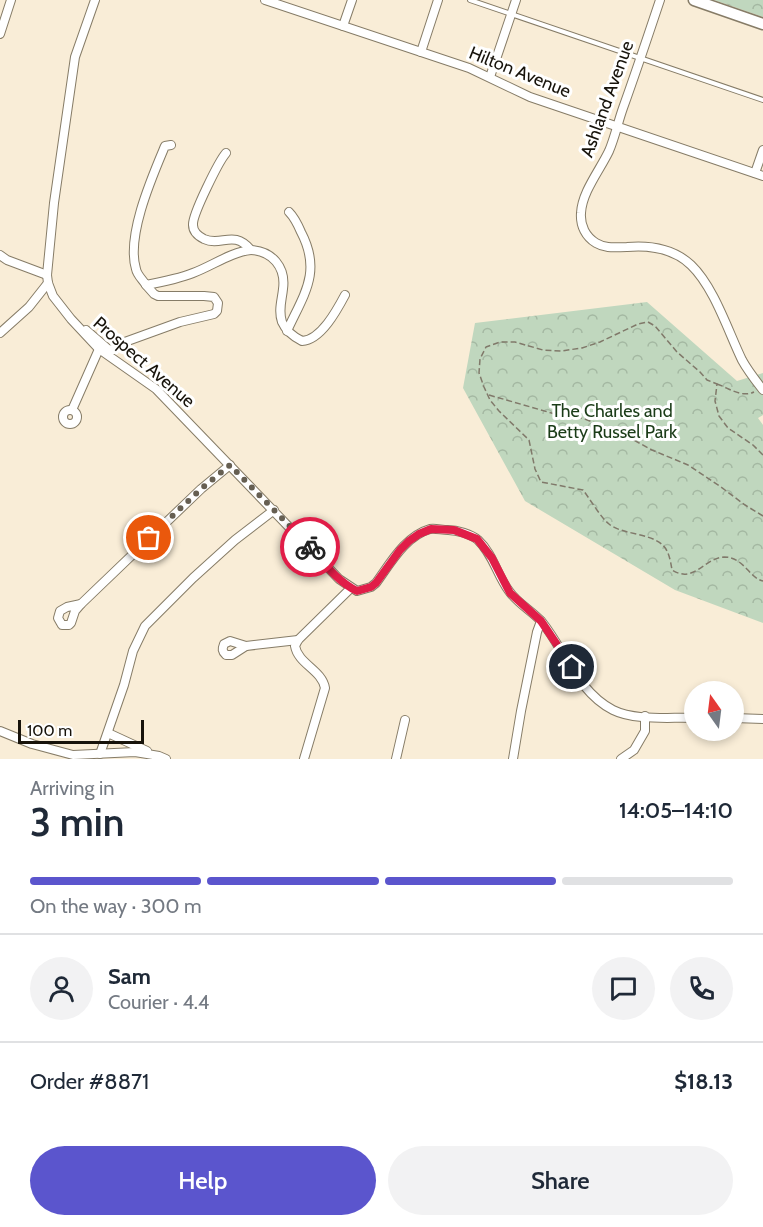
<!DOCTYPE html>
<html lang="en">
<head>
<meta charset="utf-8">
<style>
	:root { --surface:#fff; --page:#f2f2f3; --text:#1f2937; --muted:#747a83; --line:#e0e1e3; --accent:#5b55cd }
	body { margin:0; font-family:Cabin,sans-serif; background:var(--page); color:var(--text); height:100vh; display:flex; flex-direction:column; font-size:22px; white-space:nowrap }
	* { box-sizing:border-box; margin:0 }
	p { font-size:20px; color:var(--muted) }
	.icon { flex:none; width:33px; height:33px; fill:none; stroke:currentColor; stroke-width:2; stroke-linecap:round; stroke-linejoin:round }
	.map { position:relative; height:759px; overflow:hidden }
	.panel { display:flex; flex-direction:column; background:var(--surface); flex:1 }
	.panel>* { flex:none }
	.needle { width:39px; rotate:346deg }
	.tools { position:absolute; left:684px; top:681px; display:grid; gap:12px }
	.tools a { display:grid; place-items:center; width:60px; height:60px; border-radius:50%; background:var(--surface); box-shadow:0 3px 9px #0003; font-size:30px }
	.scale { position:absolute; left:18px; bottom:15px; width:126px; box-sizing:border-box; padding-left:6px; border:3px solid #17130b; border-top:0; font-size:16px; line-height:21px; white-space:nowrap; color:#17130b; -webkit-text-stroke:4px #fff; paint-order:stroke }
	.pin { position:absolute; display:grid; place-items:center; width:51px; height:51px; color:#fff; margin:-26px; border:3px solid #fff; border-radius:50%; box-shadow:0 2px 6px #0007 }
	.courier { position:absolute; display:grid; place-items:center; width:60px; height:60px; margin:-30px; border:4px solid #e11d48; border-radius:50%; background:#fff; color:#222; box-shadow:0 2px 8px #0007 }
	.headline em { font-style:normal; font-weight:600 }
	.headline div { display:flex; flex-direction:column-reverse }
	.headline { display:flex; align-items:center; justify-content:space-between; height:102px; padding:0 30px }
	h1 { font-size:39px; font-weight:600; line-height:45px }
	.bar { display:grid; grid-template-columns:repeat(4,1fr); gap:9px 6px; align-content:center; height:72px; padding:0 30px }
	.bar i { height:8px; border-radius:4px; background:var(--line) }
	.bar .selected { background:var(--accent) }
	.bar p { grid-column:span 4 }
	.line { display:flex; align-items:center; gap:15px; padding:0 30px; border-top:2px solid var(--line) }
	.line div { flex:1 }
	.round { display:grid; place-items:center; flex:none; width:63px; height:63px; border-radius:32px; background:var(--page) }
	.action { display:flex; gap:12px; margin-top:auto; padding:12px 30px }
	.action a { flex:1; height:69px; border-radius:36px; background:var(--accent); color:#fff; font-size:24px; font-weight:600; line-height:69px; text-align:center }
	.action a+a { background:var(--page); color:var(--text) }
	.map>svg:first-child { display:block }
</style>
</head>
<body>
<div class="map">
<svg width="763" height="759" viewBox="0 0 763 759">
	<defs>
		<pattern id="forest-crowns" width="20" height="18" patternUnits="userSpaceOnUse" patternTransform="scale(1.5)"><rect width="20" height="18" fill="#c0d7be"/><path d="M2 6a3 3 0 1 1 6 0M12 15a3 3 0 1 1 6 0" fill="none" stroke="#a4b8a2"/></pattern>
	</defs>
	<rect width="100%" height="100%" fill="#f9edd7"/>
	<!-- forest -->
	<g fill="url(#forest-crowns)">
		<polygon points="714,0 763,0 763,17"/>
		<polygon points="647,302 737,381 763,373 763,415 758,418 763,425 763,623 675,590 525,501 463,388 475,323"/>
	</g>
	<g fill="none" stroke-linecap="round" stroke-linejoin="round">
		<!-- service casing -->
		<g stroke="#867c67" stroke-width="6">
			<polyline id="service" points="470,0 763,100"/>
		</g>
		<!-- minor casing -->
		<g stroke="#867c67" stroke-width="10">
			<g id="minor">
				<path d="M 95,0 L 75,57 L 54,203 L 47,275 L 48,283 L 53,296 L 71,319 L 99,349 L 156,389 L 339,579 L 357,591 L 371,587 L 376,583 C 390,564 405,536 430,529 C 435,528 442,530 448,530 C 457,530 471,534 478,540 C 493,554 497,575 509,591 C 517,603 532,611 542,622 C 565,651 578,692 613,710 C 635,721 670,717 694,718"/>
				<polyline points="265,0 469,68 530,97 763,176"/>
				<path d="M 660,0 C 648,36 636,72 623,108 C 618,122 615,137 609,151 C 600,170 582,192 581,213 C 580,226 586,237 596,243 C 606,249 616,247 627,247 C 650,245 673,248 691,265 C 714,287 728,331 742,360 C 748,371 756,381 763,390"/>
				<polyline points="343,26 352,0"/>
				<polyline points="0,34 11,0"/>
				<polyline points="421,52 438,0"/>
				<polyline points="490,77 516,0"/>
				<path d="M 171,145 L 165,146 C 152,177 126,236 136,269 C 137,275 143,280 146,285 C 162,282 178,279 193,273 C 212,266 231,252 251,250"/>
				<path d="M 226,153 C 219,161 192,215 193,225 C 193,232 198,236 204,239 C 222,247 233,229 251,250 C 272,251 286,267 283,289 C 282,300 278,310 282,322 C 286,331 294,337 302,341 C 321,340 337,310 345,295"/>
				<polyline points="755,173 763,150"/>
				<polyline points="0,255 7,260 47,275"/>
				<polyline points="86,330 108,349 113,350 122,343 180,322 214,314 217,311 218,303 214,297 204,296 158,296 154,294 146,285"/>
				<path d="M 287,331 C 304,294 322,272 301,232 C 298,225 295,218 289,212"/>
				<polyline points="0,333 29,307 48,283"/>
				<polyline points="72,410 99,349"/>
				<circle cx="70" cy="417" r="7"/>
				<polyline points="81,604 201,489 230,465"/>
				<polygon points="81,604 75,611 71,623 69,625 62,625 58,618 60,611 67,607"/>
				<path d="M 230,641 L 246,646 L 232,655 L 226,655 C 222,651 222,649 224,644 Z"/>
				<polyline points="246,646 298,640"/>
				<polyline points="734,718 763,719"/>
				<polyline points="0,731 32,744 73,755 135,752 159,756 166,759"/>
				<polyline points="108,733 147,751"/>
				<polyline points="100,754 124,685 133,651 145,626 193,578 235,540 274,510"/>
				<path d="M 304,759 L 325,688 C 322,670 298,664 295,646 L 298,640 L 351,588"/>
				<polyline points="396,759 405,720"/>
				<polyline points="513,759 521,711 537,632 541,621"/>
				<polyline points="621,759 634,750 645,731 645,716"/>
			</g>
		</g>
		<!-- tertiary casing -->
		<g stroke="#867c67" stroke-width="13">
			<polyline id="tertiary" points="694,0 763,24"/>
		</g>
		<!-- path -->
		<g stroke="#80796a" stroke-width="1.5" stroke-dasharray="6 3" stroke-linecap="butt">
			<path d="M 717,384 C 729,388 741,398 754,392"/>
			<polyline points="489,395 555,414 582,418 619,432 652,450 688,465 721,487 745,505 763,516"/>
			<path d="M 763,455 L 753,445 L 728,428 L 719,416 L 715,401 L 717,384 L 707,380 L 700,372 L 677,352 L 655,326 L 648,322 L 638,324 L 600,342 L 582,348 L 561,351 L 543,350 L 515,342 L 500,342 L 486,347 L 480,359 L 479,373 L 484,387 L 490,400 L 499,411 L 529,440 L 535,469 L 541,482 L 583,490 C 590,499 601,518 609,524 C 623,536 658,532 667,551 C 670,557 671,564 672,570 C 694,584 704,558 724,557 C 744,557 749,578 763,581"/>
		</g>
		<!-- service -->
		<use href="#service" stroke="#fff" stroke-width="4"/>
		<!-- minor -->
		<use href="#minor" stroke="#fff" stroke-width="8"/>
		<!-- tertiary -->
		<use href="#tertiary" stroke="#fff" stroke-width="10"/>
	</g>
	<g fill="none" stroke-linecap="round" stroke-linejoin="round">
		<!-- done -->
		<polyline stroke="#665f52" stroke-width="6" stroke-dasharray="0 10.8" points="149,538 201,489 230,465 310,547"/>
		<!-- route -->
		<path stroke="#e11d48" stroke-width="8" d="M 310,547 C 324,563 338,582 357,591 L 371,587 L 376,583 L 400,550 L 409,541 L 419,534 L 431,529 L 454,530 L 477,539 L 492,558 L 510,593 L 541,621 L 572,667"/>
	</g>
	<g text-anchor="middle" stroke-width="6" stroke-linejoin="round" paint-order="stroke">
		<!-- street labels -->
		<g font-size="18" fill="#17130b" stroke="#fff">
			<text transform="translate(520 72) rotate(22)" y="6">Hilton Avenue</text>
			<text transform="translate(607 99) rotate(-70)" y="6">Ashland Avenue</text>
			<text transform="translate(144 362) rotate(41)" y="6">Prospect Avenue</text>
		</g>
		<!-- park labels -->
		<g font-size="18" fill="#1b3c18" stroke="#fff">
			<text x="612" y="417">The Charles and<tspan x="612" dy="21">Betty Russel Park</tspan></text>
		</g>
	</g>
</svg>
<div class="tools">
<a><svg class="needle" viewBox="-14 -14 28 28"><path d="M0-13l5 13h-10z" fill="#e53935"/><path d="M0 13l5-13h-10z" fill="#747a83"/></svg></a>
</div>
<div class="scale">100 m</div>
<div class="pin" style="left:149px;top:538px;background:#ea580c"><svg class="icon" aria-label="bag" viewBox="0 0 24 24"><path d="M5 8h14l-1 12H6zM9 8a3 3 0 0 1 6 0"/></svg></div>
<div class="pin" style="left:572px;top:667px;background:#1f2937"><svg class="icon" aria-label="home" viewBox="0 0 24 24"><path d="M3 11l9-7 9 7M6 9v11h12V9"/></svg></div>
<div class="courier" style="left:310px;top:547px"><svg class="icon" aria-label="bike" viewBox="0 0 24 24"><circle cx="6" cy="16" r="4"/><circle cx="18" cy="16" r="4"/><path d="M6 16l4-8h5l3 8M10 8l3 8H6M13 5h3"/></svg></div>
</div>
<section class="panel">
<div class="headline"><div><h1>3 min</h1><p>Arriving in</p></div><em>14:05–14:10</em></div>
<div class="bar"><i class="selected"></i><i class="selected"></i><i class="selected"></i><i></i><p>On the way · 300 m</p></div>
<div class="line" style="height:108px"><a class="round"><svg class="icon" aria-label="person" viewBox="0 0 24 24"><circle cx="12" cy="8" r="4"/><path d="M4 21q1-7 8-7t8 7"/></svg></a><div><b>Sam</b><p>Courier · 4.4</p></div><a class="round"><svg class="icon" aria-label="chat" viewBox="0 0 24 24"><path d="M4 5h16v11H9l-5 4z"/></svg></a><a class="round"><svg class="icon" aria-label="phone" viewBox="0 0 24 24"><path d="M5 4h4l2 5-3 2q2 4 5 5l2-3 5 2v4C11 20 4 13 5 4z"/></svg></a></div>
<div class="line" style="height:78px"><div>Order #8871</div><b>$18.13</b></div>
<div class="action"><a>Help</a><a>Share</a></div>
</section>
</body>
</html>
